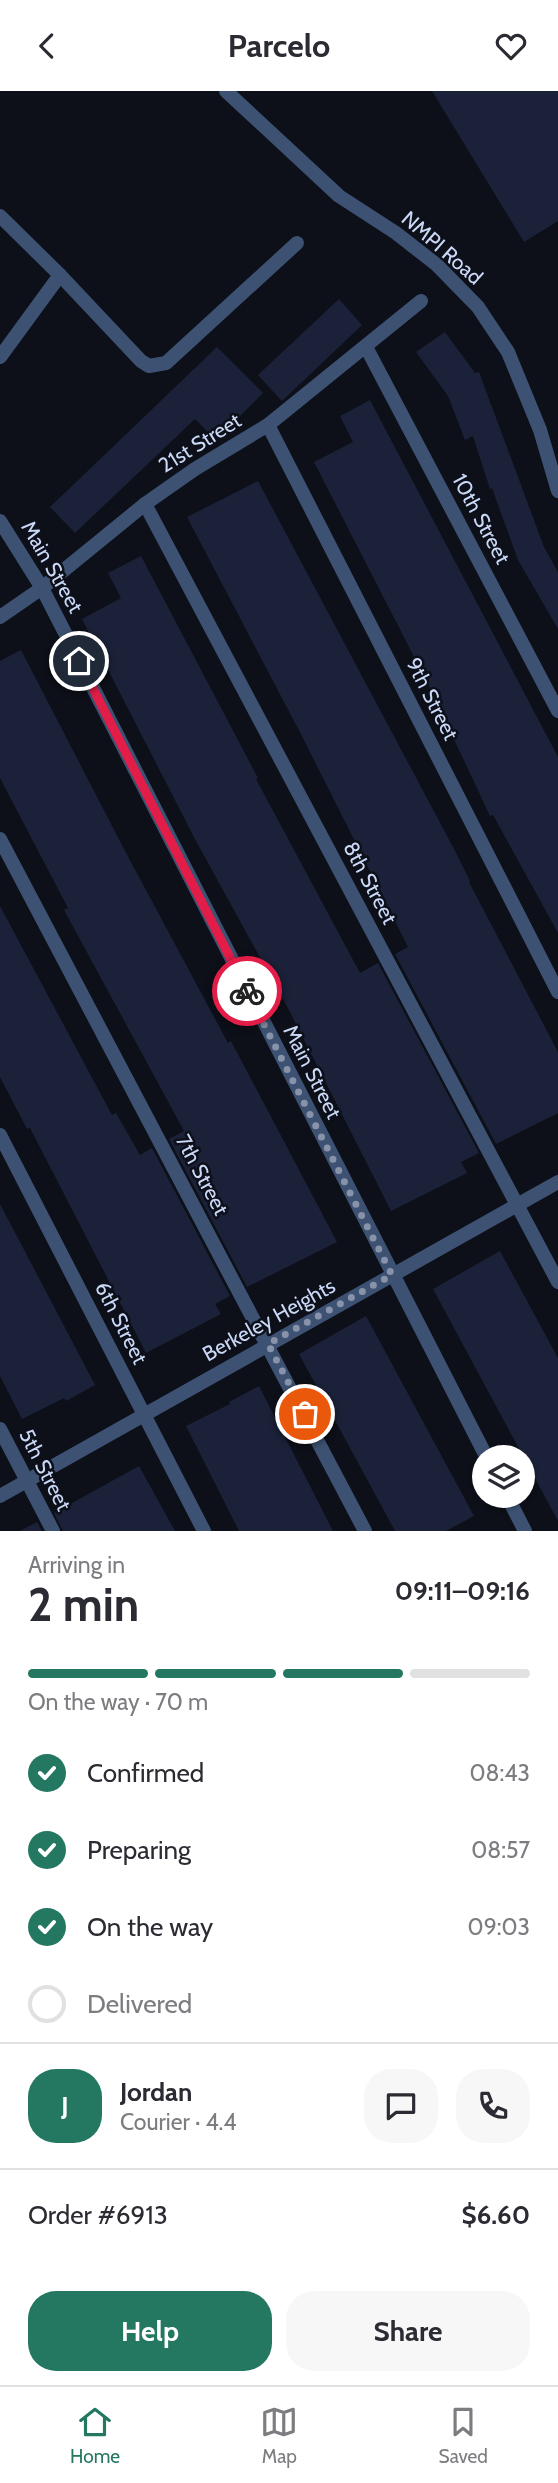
<!DOCTYPE html>
<html lang="en">
<head>
<meta charset="utf-8">
<style>
	:root { --surface:#fff; --page:#f7f7f7; --text:#2b2b33; --muted:#7c7c81; --line:#e1e1e2; --accent:#247760 }
	body { margin:0; font-family:Cabin,sans-serif; background:var(--page); color:var(--text); height:100vh; display:flex; flex-direction:column; font-size:26px; white-space:nowrap }
	* { box-sizing:border-box; margin:0 }
	p { font-size:23px; color:var(--muted) }
	.icon { flex:none; width:38px; height:38px; fill:none; stroke:currentColor; stroke-width:2; stroke-linecap:round; stroke-linejoin:round }
	.map { position:relative; height:1440px; overflow:hidden }
	.side { display:flex; flex-direction:column; background:var(--surface); flex:1 }
	.side>* { flex:none }
	.fabs { position:absolute; left:472px; top:1354px; display:grid; gap:14px }
	.fabs a { display:grid; place-items:center; width:63px; height:63px; border-radius:50%; background:var(--surface); box-shadow:0 2px 5px #0004; font-size:35px }
	.pin { position:absolute; display:grid; place-items:center; width:60px; height:60px; color:#fff; margin:-30px; border:4px solid #fff; border-radius:50%; box-shadow:0 2px 7px #0007 }
	.courier { position:absolute; display:grid; place-items:center; width:70px; height:70px; margin:-35px; border:5px solid #e11d48; border-radius:50%; background:#fff; color:#222; box-shadow:0 2px 9px #0007 }
	.head em { font-style:normal; font-weight:800 }
	.head div { display:flex; flex-direction:column-reverse }
	.head { display:flex; align-items:center; justify-content:space-between; height:119px; padding:0 28px }
	h1 { font-size:46px; font-weight:800; line-height:52px }
	.bar { display:grid; grid-template-columns:repeat(4,1fr); gap:10px 7px; align-content:center; height:84px; padding:0 28px }
	.bar i { height:9px; border-radius:5px; background:var(--line) }
	.bar .current { background:var(--accent) }
	.bar p { grid-column:span 4 }
	.line { display:flex; align-items:center; gap:18px; padding:0 28px; border-top:2px solid var(--line) }
	.line div { flex:1 }
	.round { display:grid; place-items:center; flex:none; width:74px; height:74px; border-radius:28px; background:var(--page) }
	ol { padding:0 28px; list-style:none }
	li { display:flex; align-items:center; gap:21px; height:77px }
	li p { margin-inline-start:auto }
	li .icon { padding:7px; border-radius:50%; background:var(--accent); color:#fff; stroke-width:4 }
	li:last-child { color:var(--muted) }
	li i { width:38px; height:38px; border:4px solid var(--line); border-radius:50% }
	.button { display:flex; gap:14px; margin-top:auto; padding:14px 28px }
	.button a { flex:1; height:80px; border-radius:28px; background:var(--accent); color:#fff; font-size:28px; font-weight:800; line-height:80px; text-align:center }
	.button a+a { background:var(--page); color:var(--text) }
	header { display:flex; justify-content:space-between; align-items:center; height:91px; padding:0 28px; background:var(--surface); font-size:32px; font-weight:800 }
	.tabs { display:flex; justify-content:space-around; align-items:center; height:98px; border-top:2px solid var(--line); background:var(--surface); font-size:19px; color:var(--muted) }
	.tabs a { display:grid; justify-items:center; gap:4px }
	.tabs .current { color:var(--accent) }
	.map>svg:first-child { display:block }
</style>
</head>
<body>
<header><svg class="icon" aria-label="back" viewBox="0 0 24 24"><path d="M15 5l-7 7 7 7"/></svg>Parcelo<svg class="icon" aria-label="heart" viewBox="0 0 24 24"><path d="M12 20l-8-8c-3-5 5-10 8-4 3-6 11-1 8 4z"/></svg></header>
<div class="map">
<svg width="558" height="1440" viewBox="0 0 558 1440">
	<rect width="100%" height="100%" fill="#0d1019"/>
	<!-- building -->
	<g fill="#1b2138">
		<polygon points="432,0 558,0 558,130 524,151"/>
		<polygon points="339,208 362,234 282,310 258,284"/>
		<polygon points="445,241 475,282 479,281 544,456 558,481 558,538 518,469 492,397 490,398 473,345 465,349 448,305 416,261"/>
		<polygon points="217,256 263,302 216,349 195,328 75,442 50,416"/>
		<polygon points="370,309 558,666 558,842 493,724 490,725 428,593 314,371 353,351 340,325"/>
		<polygon points="258,390 453,756 470,790 469,791 558,961 558,1022 496,1053 395,863 408,856 304,649 187,426"/>
		<polygon points="141,465 258,687 256,688 360,882 378,872 479,1062 461,1071 467,1082 391,1120 290,921 196,750 82,528 121,507 108,482"/>
		<polygon points="21,559 124,758 228,952 231,950 337,1151 247,1196 169,1048 184,1040 64,819 68,817 0,687 0,570"/>
		<polygon points="0,815 112,1024 116,1022 140,1064 152,1057 230,1205 215,1213 221,1223 146,1262 30,1037 27,1038 0,986"/>
		<polygon points="0,1113 95,1294 66,1310 64,1307 22,1328 0,1285"/>
		<polygon points="500,1160 558,1267 558,1430 433,1198"/>
		<polygon points="366,1225 474,1425 446,1440 395,1440 299,1263"/>
		<polygon points="259,1295 333,1440 239,1440 186,1335 230,1313 229,1311"/>
		<polygon points="139,1375 175,1440 63,1440 54,1422"/>
		<polygon points="37,1431 42,1440 20,1440"/>
	</g>
	<g fill="none" stroke-linecap="round" stroke-linejoin="round">
		<!-- minor -->
		<g stroke="#3d5273" stroke-width="14">
			<polyline points="226,0 339,105 396,142 437,174 478,216 508,261 540,339 558,400"/>
			<polyline points="0,125 60,184 141,270 149,275 166,272 297,152"/>
			<polyline points="366,256 558,620"/>
			<polyline points="0,266 60,184"/>
			<polyline points="268,334 558,901"/>
			<polyline points="145,413 558,1191"/>
			<polyline points="0,430 42,497 487,1367"/>
			<polyline points="0,526 42,497 145,413 195,378 268,334 421,210"/>
			<polyline points="0,748 365,1440"/>
			<polyline points="0,1044 204,1440"/>
			<polyline points="0,1338 53,1440"/>
			<polyline points="0,1405 558,1091"/>
			<polyline points="507,1405 525,1440"/>
		</g>
	</g>
	<g fill="none" stroke-linecap="round" stroke-linejoin="round">
		<!-- done -->
		<polyline stroke="#8893aa" stroke-width="7" stroke-dasharray="0 12.6" points="247,900 392,1184 268,1253 305,1323"/>
		<!-- route -->
		<polyline stroke="#e11d48" stroke-width="9" points="79,570 247,900"/>
	</g>
	<g text-anchor="middle" stroke-width="5" stroke-linejoin="round" paint-order="stroke">
		<!-- street labels -->
		<g font-size="21" fill="#cbd9f8" stroke="#0d1019">
			<text transform="translate(442 157) rotate(41)" y="7">NMPI Road</text>
			<text transform="translate(200 352) rotate(-32)" y="7">21st Street</text>
			<text transform="translate(481 428) rotate(62)" y="7">10th Street</text>
			<text transform="translate(52 476) rotate(60)" y="7">Main Street</text>
			<text transform="translate(432 608) rotate(63)" y="7">9th Street</text>
			<text transform="translate(370 792) rotate(62)" y="7">8th Street</text>
			<text transform="translate(312 981) rotate(63)" y="7">Main Street</text>
			<text transform="translate(202 1084) rotate(62)" y="7">7th Street</text>
			<text transform="translate(269 1229) rotate(-29)" y="7">Berkeley Heights</text>
			<text transform="translate(121 1232) rotate(63)" y="7">6th Street</text>
			<text transform="translate(45 1379) rotate(63)" y="7">5th Street</text>
		</g>
	</g>
</svg>
<div class="fabs">
<a><svg class="icon" aria-label="layers" viewBox="0 0 24 24"><path d="M12 4l9 5-9 5-9-5zM3 14l9 5 9-5"/></svg></a>
</div>
<div class="pin" style="left:305px;top:1323px;background:#ea580c"><svg class="icon" aria-label="bag" viewBox="0 0 24 24"><path d="M5 8h14l-1 12H6zM9 8a3 3 0 0 1 6 0"/></svg></div>
<div class="pin" style="left:79px;top:570px;background:#1f2937"><svg class="icon" aria-label="home" viewBox="0 0 24 24"><path d="M3 11l9-7 9 7M6 9v11h12V9"/></svg></div>
<div class="courier" style="left:247px;top:900px"><svg class="icon" aria-label="bike" viewBox="0 0 24 24"><circle cx="6" cy="16" r="4"/><circle cx="18" cy="16" r="4"/><path d="M6 16l4-8h5l3 8M10 8l3 8H6M13 5h3"/></svg></div>
</div>
<section class="side">
<div class="head"><div><h1>2 min</h1><p>Arriving in</p></div><em>09:11–09:16</em></div>
<div class="bar"><i class="current"></i><i class="current"></i><i class="current"></i><i></i><p>On the way · 70 m</p></div>
<ol>
<li><svg class="icon" aria-label="check" viewBox="0 0 24 24"><path d="M5 12l5 5 9-10"/></svg>Confirmed<p>08:43</p></li>
<li><svg class="icon" aria-label="check" viewBox="0 0 24 24"><path d="M5 12l5 5 9-10"/></svg>Preparing<p>08:57</p></li>
<li><svg class="icon" aria-label="check" viewBox="0 0 24 24"><path d="M5 12l5 5 9-10"/></svg>On the way<p>09:03</p></li>
<li><i></i>Delivered</li>
</ol>
<div class="line" style="height:126px"><b class="round" style="background:var(--accent);color:#fff">J</b><div><b>Jordan</b><p>Courier · 4.4</p></div><a class="round"><svg class="icon" aria-label="chat" viewBox="0 0 24 24"><path d="M4 5h16v11H9l-5 4z"/></svg></a><a class="round"><svg class="icon" aria-label="phone" viewBox="0 0 24 24"><path d="M5 4h4l2 5-3 2q2 4 5 5l2-3 5 2v4C11 20 4 13 5 4z"/></svg></a></div>
<div class="line" style="height:91px"><div>Order #6913</div><b>$6.60</b></div>
<div class="button"><a>Help</a><a>Share</a></div>
</section>
<nav class="tabs">
<a class="current"><svg class="icon" aria-label="home" viewBox="0 0 24 24"><path d="M3 11l9-7 9 7M6 9v11h12V9"/></svg>Home</a>
<a><svg class="icon" aria-label="map" viewBox="0 0 24 24"><path d="M3 6l6-2 6 2 6-2v14l-6 2-6-2-6 2zM9 4v14M15 6v14"/></svg>Map</a>
<a><svg class="icon" aria-label="saved" viewBox="0 0 24 24"><path d="M7 4h10v16l-5-4-5 4z"/></svg>Saved</a>
</nav>
</body>
</html>
